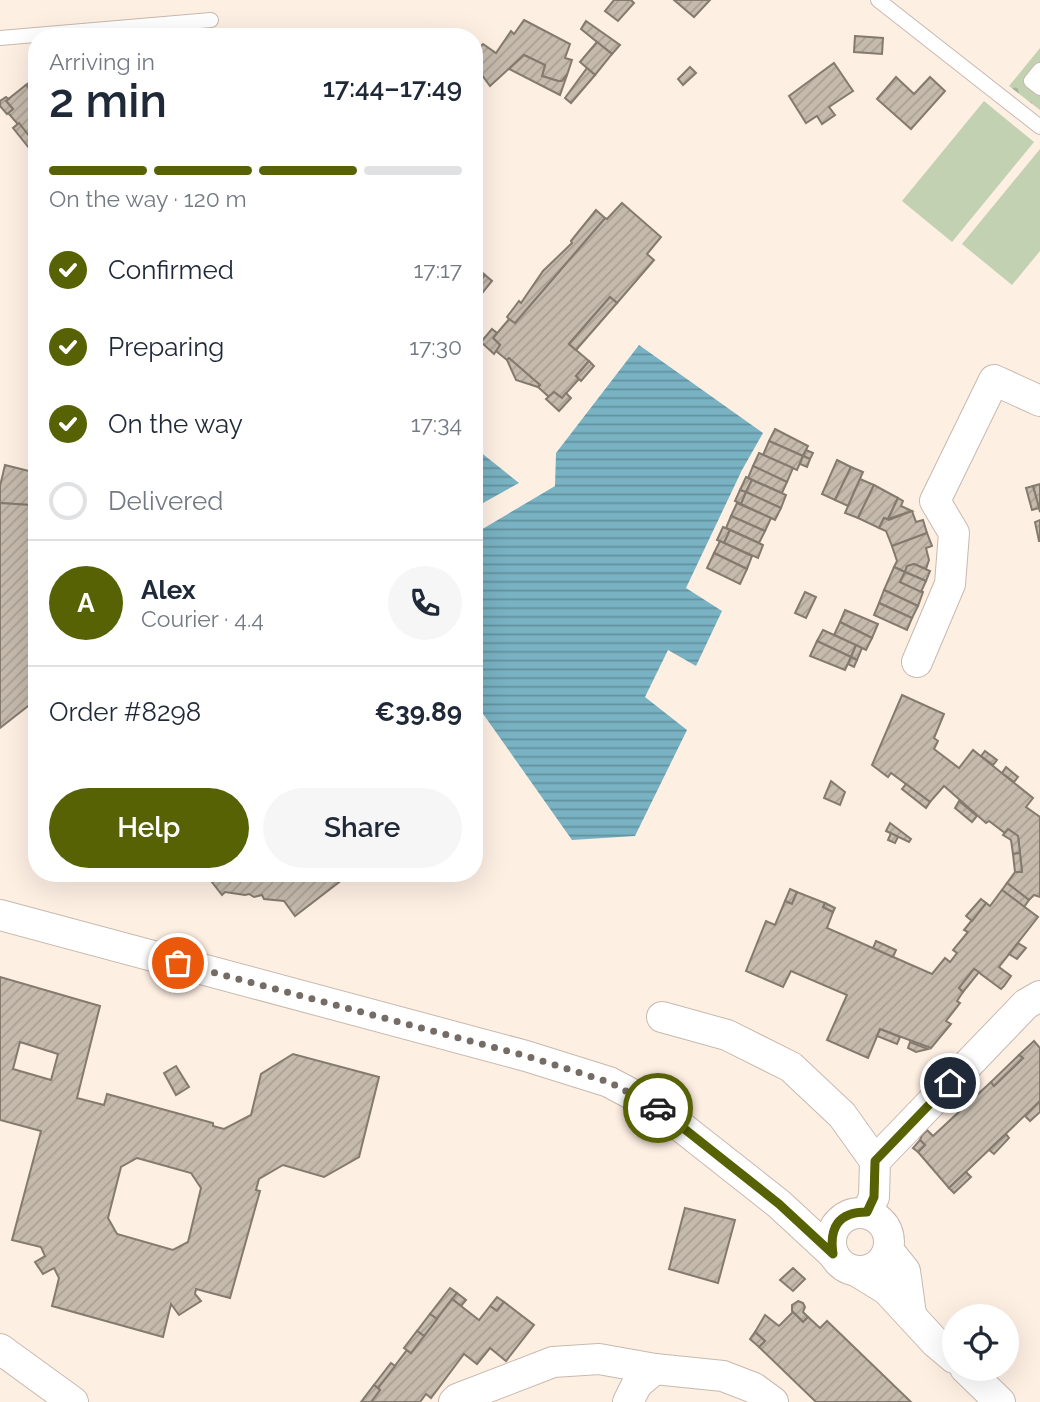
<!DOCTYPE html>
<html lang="en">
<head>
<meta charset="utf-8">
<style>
	:root { --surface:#fff; --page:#f6f6f7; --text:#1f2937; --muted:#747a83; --line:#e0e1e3; --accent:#566203 }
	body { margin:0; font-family:Raleway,sans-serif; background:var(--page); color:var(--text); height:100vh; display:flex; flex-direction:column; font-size:26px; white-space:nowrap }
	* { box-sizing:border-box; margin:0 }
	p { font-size:23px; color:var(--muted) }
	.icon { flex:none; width:38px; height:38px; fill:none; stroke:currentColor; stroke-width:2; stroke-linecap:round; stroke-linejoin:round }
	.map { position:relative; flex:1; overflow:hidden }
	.drawer { position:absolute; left:28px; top:28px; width:455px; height:854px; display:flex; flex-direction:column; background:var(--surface); border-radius:28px; box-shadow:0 7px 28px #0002 }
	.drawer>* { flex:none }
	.buttons { position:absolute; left:942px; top:1304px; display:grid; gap:14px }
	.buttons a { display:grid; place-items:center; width:77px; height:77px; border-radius:50%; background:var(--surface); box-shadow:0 7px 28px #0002; font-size:35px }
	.pin { position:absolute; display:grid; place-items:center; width:60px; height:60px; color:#fff; margin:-30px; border:4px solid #fff; border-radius:50%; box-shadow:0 2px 7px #0007 }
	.courier { position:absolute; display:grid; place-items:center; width:70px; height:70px; margin:-35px; border:5px solid #566203; border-radius:50%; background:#fff; color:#222; box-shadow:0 2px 9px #0007 }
	.head em { font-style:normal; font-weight:600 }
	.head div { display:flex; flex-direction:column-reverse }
	.head { display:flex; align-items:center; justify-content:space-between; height:119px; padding:0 21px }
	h1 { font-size:46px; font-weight:600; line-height:52px }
	.bar { display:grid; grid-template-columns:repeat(4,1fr); gap:10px 7px; align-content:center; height:84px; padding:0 21px }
	.bar i { height:9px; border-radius:5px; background:var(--line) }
	.bar .active { background:var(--accent) }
	.bar p { grid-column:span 4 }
	.line { display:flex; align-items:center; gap:18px; padding:0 21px; border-top:2px solid var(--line) }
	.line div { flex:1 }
	.round { display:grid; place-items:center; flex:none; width:74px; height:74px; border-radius:37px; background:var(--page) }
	ol { padding:0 21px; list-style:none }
	li { display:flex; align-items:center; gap:21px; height:77px }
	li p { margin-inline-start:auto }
	li .icon { padding:7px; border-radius:50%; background:var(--accent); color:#fff; stroke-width:4 }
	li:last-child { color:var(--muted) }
	li i { width:38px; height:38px; border:4px solid var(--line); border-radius:50% }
	.action { display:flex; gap:14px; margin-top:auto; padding:14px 21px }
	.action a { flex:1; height:80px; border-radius:42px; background:var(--accent); color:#fff; font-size:28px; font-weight:600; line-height:80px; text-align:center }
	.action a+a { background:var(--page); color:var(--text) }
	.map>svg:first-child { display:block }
</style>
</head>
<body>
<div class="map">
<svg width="1040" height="1402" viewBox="0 0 1040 1402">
	<defs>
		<pattern id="cemetery-stones" width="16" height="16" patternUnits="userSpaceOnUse" patternTransform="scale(1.75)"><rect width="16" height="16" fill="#c2d1b2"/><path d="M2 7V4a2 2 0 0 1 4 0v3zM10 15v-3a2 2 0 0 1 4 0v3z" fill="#a7b399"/></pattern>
		<pattern id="water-rules" width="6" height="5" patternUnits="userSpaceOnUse" patternTransform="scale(1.75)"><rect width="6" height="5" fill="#79b2c3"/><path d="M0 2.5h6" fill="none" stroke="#63919e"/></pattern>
		<pattern id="building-hatch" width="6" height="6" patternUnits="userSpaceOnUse" patternTransform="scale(1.75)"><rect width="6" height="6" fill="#c5baac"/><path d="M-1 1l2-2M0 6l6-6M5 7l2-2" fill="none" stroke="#a9a094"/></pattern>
	</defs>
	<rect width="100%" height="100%" fill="#feefe3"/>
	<!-- green -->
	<g fill="#c2d1b2">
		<polygon points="984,101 1034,142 952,242 902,201"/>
		<polygon points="1040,149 1040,251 1012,285 962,244"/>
	</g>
	<!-- cemetery -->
	<polygon fill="url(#cemetery-stones)" points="1040,48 1040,110 1009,86"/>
	<!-- water -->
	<g fill="url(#water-rules)">
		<polygon points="639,345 763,433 742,470 686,588 722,611 696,666 668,650 645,697 687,730 635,836 572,840 474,701 474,534 555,486 556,453"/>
		<polygon points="474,447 519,483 474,508"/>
	</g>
	<!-- building -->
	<g fill="url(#building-hatch)" stroke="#847a6d" stroke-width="2" fill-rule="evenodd">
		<polygon points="614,0 631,0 634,3 618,21 605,11"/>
		<polygon points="674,0 710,0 694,17"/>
		<polygon points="524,20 570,44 565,58 572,60 567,75 562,81 558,81 542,76 545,65 524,55 490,86 474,64 474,53 483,44 496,53 511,31 514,34"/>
		<polygon points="586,21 620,45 612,54 581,29"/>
		<polygon points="855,36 883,38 882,54 854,52"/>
		<polygon points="597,42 612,54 595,75 580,62"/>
		<polygon points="524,55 545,65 542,76 558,81 562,81 567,75 560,95 509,69"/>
		<polygon points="834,63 853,91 829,107 835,115 822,124 817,116 806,123 789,96"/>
		<polygon points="690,67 696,73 683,85 678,79"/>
		<polygon points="587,68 595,75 571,103 565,98"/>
		<polygon points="37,77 37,86 31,91 26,85"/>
		<polygon points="896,77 914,94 930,77 945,91 911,129 877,99"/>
		<polygon points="26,85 31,91 37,86 37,146 8,113 13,109 6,101"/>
		<polygon points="6,97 9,99 6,101 13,109 7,114 0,106 0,101"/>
		<polygon points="19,123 37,146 37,158 13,128"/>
		<polygon points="622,203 661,237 647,254 654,260 617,303 610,297 569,344 589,361 576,376 579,379 562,398 554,392 549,397 538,387 540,385 509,358 507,360 496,351 500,345 493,338 510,318 515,323 605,218 607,219"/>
		<polygon points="596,210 605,218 515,323 509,319 507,317 519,301 521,303 543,271 572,243 571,241"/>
		<polygon points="474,266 485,275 474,288"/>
		<polygon points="485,275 492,281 475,302 474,288"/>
		<polygon points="610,297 617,303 576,350 569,344"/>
		<polygon points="492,329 497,333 493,338 500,345 494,354 481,342"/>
		<polygon points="509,358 540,385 538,387 516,380 507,360"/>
		<polygon points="589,361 594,366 581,381 576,376"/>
		<polygon points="554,392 562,398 566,393 571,398 559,411 546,399"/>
		<polygon points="775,429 808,446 803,456 769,441"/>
		<polygon points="769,441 803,456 797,470 763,455"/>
		<polygon points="806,450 813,453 810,459 803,456"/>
		<polygon points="759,453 793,468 787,482 753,466"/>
		<polygon points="803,456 810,459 807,467 800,464"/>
		<polygon points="837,460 851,467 835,500 822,494"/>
		<polygon points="5,465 37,473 37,488 30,505 0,503 0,486"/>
		<polygon points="753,466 787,482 782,493 748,478"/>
		<polygon points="851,467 863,472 848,506 835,500"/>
		<polygon points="746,477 752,480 746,492 740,490"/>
		<polygon points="860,479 874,485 858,518 845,513"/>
		<polygon points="752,480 786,495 781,508 746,492"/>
		<polygon points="1040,484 1040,512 1033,486"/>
		<polygon points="874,485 898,498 888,519 884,518 879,528 858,518"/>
		<polygon points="1033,486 1039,508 1032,510 1026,488"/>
		<polygon points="740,490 746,492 741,504 735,501"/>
		<polygon points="746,492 781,508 775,520 741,504"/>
		<polygon points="34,495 37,499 37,699 0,728 0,503 30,505"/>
		<polygon points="898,498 903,501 901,506 912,511 888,519"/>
		<polygon points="737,503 771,518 765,531 731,516"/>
		<polygon points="912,511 916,522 923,520 927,533 892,546 886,531 879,528 884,518 889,520"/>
		<polygon points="731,516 765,531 759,543 726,528"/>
		<polygon points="1040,520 1040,541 1039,541 1035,522"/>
		<polygon points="723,527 730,530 724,543 717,540"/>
		<polygon points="730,530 763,545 758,558 724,543"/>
		<polygon points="927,533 932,546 926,548 929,560 926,569 914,564 907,566 905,572 894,567 897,561 892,546"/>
		<polygon points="720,541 752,556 747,569 714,553"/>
		<polygon points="714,553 747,569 740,584 707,568"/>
		<polygon points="914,564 930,571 926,581 905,572 907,566"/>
		<polygon points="894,567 905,572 900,582 923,592 918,606 884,590"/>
		<polygon points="905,572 926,581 921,592 900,582"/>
		<polygon points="884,590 918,606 912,618 879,603"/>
		<polygon points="805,592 816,597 806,618 795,613"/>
		<polygon points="879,603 912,618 907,630 874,615"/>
		<polygon points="845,610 878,624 872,638 840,622"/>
		<polygon points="840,622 872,638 866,650 834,635"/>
		<polygon points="823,630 856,645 851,657 817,641"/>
		<polygon points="817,641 851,657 845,670 810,656"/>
		<polygon points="856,645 862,648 857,660 851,657"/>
		<polygon points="851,657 857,660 854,667 848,664"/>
		<polygon points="902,695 944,714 934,738 938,741 934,749 959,768 973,750 1033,798 1026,807 1040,817 1040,897 1034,895 1029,900 1007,883 1015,872 1022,872 1018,836 1008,829 1005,833 989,821 986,823 944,786 930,802 891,773 888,777 872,765"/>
		<polygon points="985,751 997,760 993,765 981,756"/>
		<polygon points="1006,767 1018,777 1014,782 1002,773"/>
		<polygon points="831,781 845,792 840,805 824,798"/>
		<polygon points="906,784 930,802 926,808 902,789"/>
		<polygon points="959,801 977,816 972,822 955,808"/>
		<polygon points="890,823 911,839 909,842 886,831"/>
		<polygon points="1008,829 1018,836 1020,853 1013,854 1011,840 1003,835"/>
		<polygon points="891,833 898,837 895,843 888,840"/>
		<polygon points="1020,853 1022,872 1015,872 1013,854"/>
		<polygon points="205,873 351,873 295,916 284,901 264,899 262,895 254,897 249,894 245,895 225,892 222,895"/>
		<polygon points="1007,883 1029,900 1024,907 1002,890"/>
		<polygon points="790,889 797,892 792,904 785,901"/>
		<polygon points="1002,890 1038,917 999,967 1011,976 1004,986 1001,989 974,969 959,988 963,992 957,1001 960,1003 946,1021 951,1024 931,1048 880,1029 868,1058 827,1040 847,995 791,971 783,987 746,971 766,921 775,925 785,901 792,904 797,892 825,903 823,907 833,912 827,928 932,974 945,958 950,962 957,953 953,950 968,932 964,930 986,903 990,906"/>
		<polygon points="981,899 986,903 972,921 966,916"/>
		<polygon points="825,903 835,908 833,912 823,907"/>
		<polygon points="876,941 896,950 893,957 873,948"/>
		<polygon points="1018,943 1026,948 1017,959 1009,954"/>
		<polygon points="974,969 979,972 963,992 959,988"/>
		<path d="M 0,977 L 100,1006 L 77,1098 L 104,1105 L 107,1094 L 213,1123 L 213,1126 L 224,1129 L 251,1115 L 261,1074 L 293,1054 L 379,1077 L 359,1157 L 324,1177 L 283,1165 L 259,1179 L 256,1190 L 260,1191 L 230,1298 L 196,1289 L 195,1294 L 201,1301 L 179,1315 L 171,1304 L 163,1337 L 52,1306 L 59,1278 L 54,1268 L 43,1274 L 35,1262 L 45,1256 L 41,1247 L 12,1240 L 41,1131 L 0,1120 ZM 20,1042 L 58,1054 L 51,1080 L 13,1069 ZM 137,1158 L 191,1173 L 201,1188 L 188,1242 L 173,1250 L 117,1234 L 108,1218 L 121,1167 Z"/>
		<polygon points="880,1029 900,1037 897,1044 877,1036"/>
		<polygon points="1034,1041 1040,1048 1040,1101 949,1188 918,1152 925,1145 920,1140 922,1135 927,1130 933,1136 991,1082 994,1086 1023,1058 1019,1055"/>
		<polygon points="910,1042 928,1049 916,1052 908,1048"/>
		<polygon points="1019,1055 1023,1058 994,1086 991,1082"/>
		<polygon points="176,1066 189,1087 176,1095 164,1073"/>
		<polygon points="1040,1101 1040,1112 1030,1121 1025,1116"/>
		<polygon points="1006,1134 1009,1138 994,1154 989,1150"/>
		<polygon points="920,1140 925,1145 918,1152 913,1148"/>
		<polygon points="966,1172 971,1177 954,1193 949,1188"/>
		<polygon points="685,1208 735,1220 718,1283 669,1269"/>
		<polygon points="793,1268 805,1279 793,1291 780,1280"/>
		<polygon points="450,1288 457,1293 437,1319 430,1314"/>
		<polygon points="457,1293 466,1300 461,1306 452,1299"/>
		<polygon points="497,1297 504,1302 497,1311 490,1306"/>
		<polygon points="452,1299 479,1320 490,1306 497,1311 504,1302 534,1325 506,1361 490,1348 477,1364 464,1354 431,1398 426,1394 420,1402 371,1402 380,1390 378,1388 407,1350 411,1353"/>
		<polygon points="798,1301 803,1303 805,1307 803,1312 808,1317 803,1322 792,1311 792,1305"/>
		<polygon points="793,1312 803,1322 808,1317 820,1328 827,1321 911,1402 816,1402 759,1347 765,1341 755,1332 765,1315 779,1326"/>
		<polygon points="430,1314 437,1319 424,1336 417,1331"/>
		<polygon points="417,1331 424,1336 411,1353 404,1348"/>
		<polygon points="755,1332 765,1341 759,1347 750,1339"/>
		<polygon points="391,1363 395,1366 378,1388 374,1385"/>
		<polygon points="374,1385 380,1390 371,1402 361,1402"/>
	</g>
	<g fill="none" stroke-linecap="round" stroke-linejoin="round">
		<!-- lane casing -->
		<g stroke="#c8b9ae" stroke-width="16">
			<g id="lane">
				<polyline points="878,0 1040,127"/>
				<polyline points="0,38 211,20"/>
				<polyline points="1040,70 1031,81 1040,88"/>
			</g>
		</g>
		<!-- street casing -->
		<g stroke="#c8b9ae" stroke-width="32">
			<g id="street">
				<polyline points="917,662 950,584 954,533 935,501 994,380 1040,401"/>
				<polyline points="0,915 526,1056 609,1082 656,1107 779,1204 833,1254"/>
				<polyline points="662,1017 727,1035 791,1067 842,1115 875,1161 874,1197 867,1212"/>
				<polyline points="875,1161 1026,1004 1040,996"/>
				<circle cx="860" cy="1242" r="29"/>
				<polyline points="889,1251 905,1271 911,1314"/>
				<polyline points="858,1272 887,1290 935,1342 954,1358"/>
				<polyline points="0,1349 73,1402"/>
				<polyline points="965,1368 1000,1402"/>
				<polyline points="454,1402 457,1399 553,1362 599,1359 655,1369 723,1376 754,1388 773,1402"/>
				<polyline points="628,1402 637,1384 655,1369"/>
			</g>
		</g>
		<!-- lane -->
		<use href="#lane" stroke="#fff" stroke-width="14"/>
		<!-- street -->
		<use href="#street" stroke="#fff" stroke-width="30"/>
	</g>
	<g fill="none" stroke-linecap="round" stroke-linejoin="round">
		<!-- done -->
		<polyline stroke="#756c65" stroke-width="7" stroke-dasharray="0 12.6" points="178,963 526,1056 609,1082 658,1108"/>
		<!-- route -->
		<path stroke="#566203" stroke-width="9" d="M 658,1108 L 779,1204 L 833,1254 C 829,1228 838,1212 867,1212 L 874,1197 L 875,1161 L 950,1083"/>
	</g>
</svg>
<div class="buttons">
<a><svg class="icon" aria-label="locate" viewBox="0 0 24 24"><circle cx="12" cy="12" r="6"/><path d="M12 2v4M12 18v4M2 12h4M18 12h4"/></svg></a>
</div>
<div class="pin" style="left:178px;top:963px;background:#ea580c"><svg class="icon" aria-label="bag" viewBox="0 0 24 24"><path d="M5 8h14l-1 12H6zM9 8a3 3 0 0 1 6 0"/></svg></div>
<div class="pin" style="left:950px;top:1083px;background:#1f2937"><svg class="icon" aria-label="home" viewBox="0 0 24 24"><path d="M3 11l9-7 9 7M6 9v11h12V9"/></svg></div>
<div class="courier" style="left:658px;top:1108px"><svg class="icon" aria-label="car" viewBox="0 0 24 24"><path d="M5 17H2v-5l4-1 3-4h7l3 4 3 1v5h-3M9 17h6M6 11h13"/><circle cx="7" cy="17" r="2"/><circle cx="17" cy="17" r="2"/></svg></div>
<section class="drawer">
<div class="head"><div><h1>2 min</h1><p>Arriving in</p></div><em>17:44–17:49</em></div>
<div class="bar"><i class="active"></i><i class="active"></i><i class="active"></i><i></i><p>On the way · 120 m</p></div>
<ol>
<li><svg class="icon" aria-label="check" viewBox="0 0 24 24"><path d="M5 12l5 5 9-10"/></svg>Confirmed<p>17:17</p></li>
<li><svg class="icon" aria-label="check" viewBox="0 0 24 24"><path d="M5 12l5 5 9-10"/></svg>Preparing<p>17:30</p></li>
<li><svg class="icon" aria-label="check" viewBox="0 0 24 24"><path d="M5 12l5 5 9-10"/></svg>On the way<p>17:34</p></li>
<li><i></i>Delivered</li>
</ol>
<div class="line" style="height:126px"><b class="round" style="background:var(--accent);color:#fff">A</b><div><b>Alex</b><p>Courier · 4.4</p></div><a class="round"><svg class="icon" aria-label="phone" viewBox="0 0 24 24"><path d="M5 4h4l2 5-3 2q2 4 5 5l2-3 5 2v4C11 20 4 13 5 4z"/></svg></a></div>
<div class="line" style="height:91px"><div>Order #8298</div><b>€39.89</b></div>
<div class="action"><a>Help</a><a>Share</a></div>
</section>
</div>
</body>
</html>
